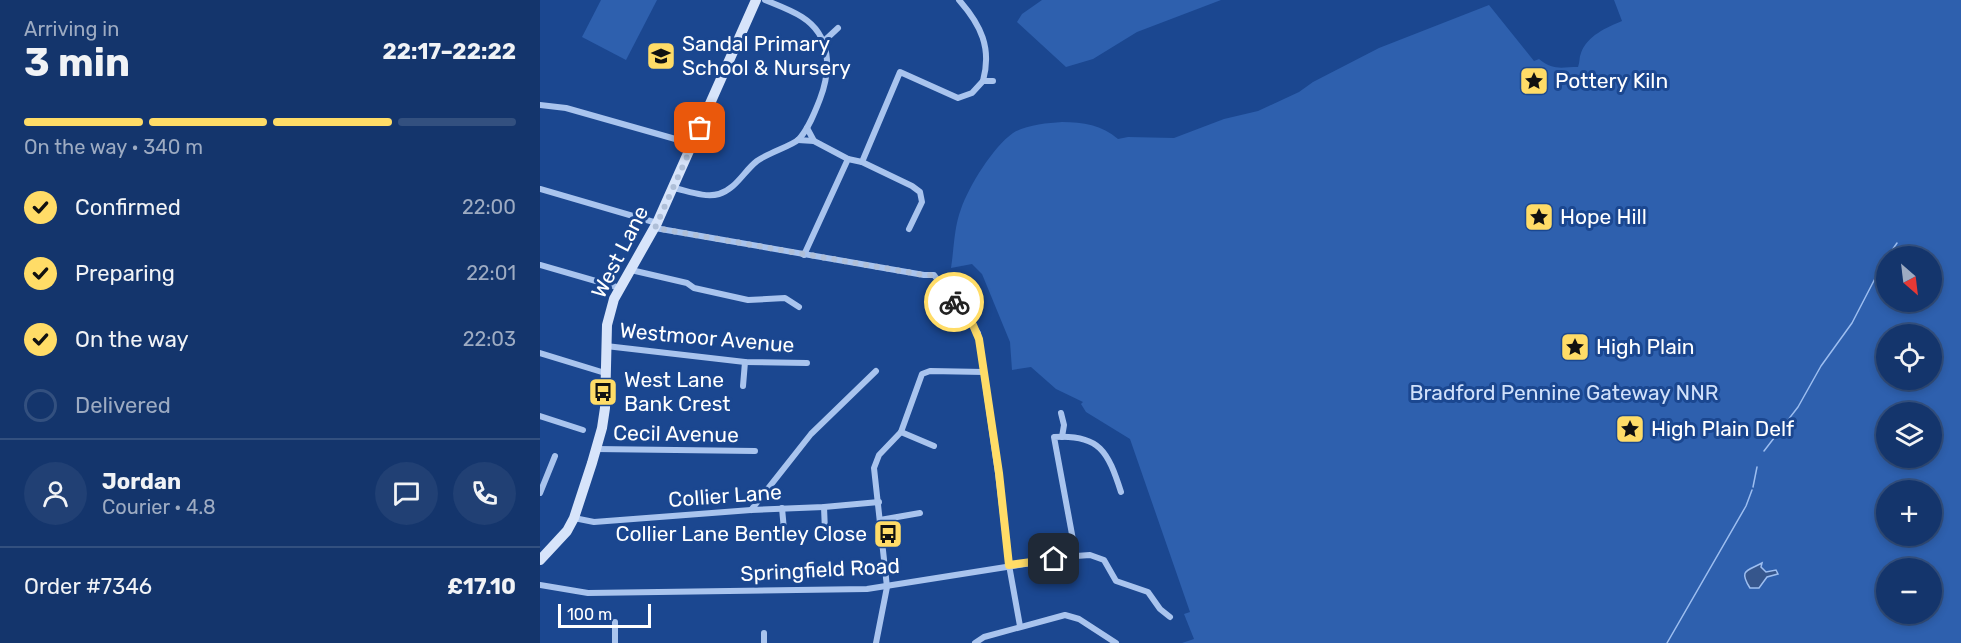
<!DOCTYPE html>
<html lang="en">
<head>
<meta charset="utf-8">
<style>
	:root { --surface:#14356c; --page:#214074; --text:#f1f3f6; --muted:#9dabc2; --line:#33507f; --accent:#ffdc67 }
	body { margin:0; font-family:Rubik,sans-serif; background:var(--page); color:var(--text); height:100vh; display:flex; flex-direction:column; font-size:22px; white-space:nowrap }
	* { box-sizing:border-box; margin:0 }
	p { font-size:20px; color:var(--muted) }
	.icon { flex:none; width:33px; height:33px; fill:none; stroke:currentColor; stroke-width:2; stroke-linecap:round; stroke-linejoin:round }
	.map { position:relative; flex:1; overflow:hidden }
	.details { display:flex; flex-direction:column; background:var(--surface); width:540px }
	.details>* { flex:none }
	.needle { width:39px; rotate:152deg }
	.buttons { position:absolute; left:1336px; top:246px; display:grid; gap:12px }
	.buttons a { display:grid; place-items:center; width:66px; height:66px; border-radius:50%; background:var(--surface); box-shadow:0 3px 9px #0003,0 0 0 2px var(--line); font-size:30px }
	.scale { position:absolute; left:18px; bottom:15px; width:93px; box-sizing:border-box; padding-left:6px; border:3px solid #fff; border-top:0; font-size:16px; line-height:21px; white-space:nowrap; color:#fff; -webkit-text-stroke:4px #1b4790; paint-order:stroke }
	.pin { position:absolute; display:grid; place-items:center; width:51px; height:51px; color:#fff; margin:-26px; border-radius:12px; box-shadow:0 3px 9px #0006 }
	.courier { position:absolute; display:grid; place-items:center; width:60px; height:60px; margin:-30px; border:4px solid #ffdc67; border-radius:50%; background:#fff; color:#222; box-shadow:0 2px 8px #0007 }
	.overview em { font-style:normal; font-weight:700 }
	.overview div { display:flex; flex-direction:column-reverse }
	.overview { display:flex; align-items:center; justify-content:space-between; height:102px; padding:0 24px }
	h1 { font-size:39px; font-weight:700; line-height:45px }
	.bar { display:grid; grid-template-columns:repeat(4,1fr); gap:9px 6px; align-content:center; height:72px; padding:0 24px }
	.bar i { height:8px; border-radius:4px; background:var(--line) }
	.bar .current { background:var(--accent) }
	.bar p { grid-column:span 4 }
	.line { display:flex; align-items:center; gap:15px; padding:0 24px; border-top:2px solid var(--line) }
	.line div { flex:1 }
	.round { display:grid; place-items:center; flex:none; width:63px; height:63px; border-radius:32px; background:var(--page) }
	ol { padding:0 24px; list-style:none }
	li { display:flex; align-items:center; gap:18px; height:66px }
	li p { margin-inline-start:auto }
	li .icon { padding:6px; border-radius:50%; background:var(--accent); color:#111; stroke-width:4 }
	li:last-child { color:var(--muted) }
	li i { width:33px; height:33px; border:3px solid var(--line); border-radius:50% }
	main { display:flex; flex:1; min-height:0 }
	.map>svg:first-child { display:block }
</style>
</head>
<body>
<main>
<section class="details">
<div class="overview"><div><h1>3 min</h1><p>Arriving in</p></div><em>22:17–22:22</em></div>
<div class="bar"><i class="current"></i><i class="current"></i><i class="current"></i><i></i><p>On the way · 340 m</p></div>
<ol>
<li><svg class="icon" aria-label="check" viewBox="0 0 24 24"><path d="M5 12l5 5 9-10"/></svg>Confirmed<p>22:00</p></li>
<li><svg class="icon" aria-label="check" viewBox="0 0 24 24"><path d="M5 12l5 5 9-10"/></svg>Preparing<p>22:01</p></li>
<li><svg class="icon" aria-label="check" viewBox="0 0 24 24"><path d="M5 12l5 5 9-10"/></svg>On the way<p>22:03</p></li>
<li><i></i>Delivered</li>
</ol>
<div class="line" style="height:108px"><a class="round"><svg class="icon" aria-label="person" viewBox="0 0 24 24"><circle cx="12" cy="8" r="4"/><path d="M4 21q1-7 8-7t8 7"/></svg></a><div><b>Jordan</b><p>Courier · 4.8</p></div><a class="round"><svg class="icon" aria-label="chat" viewBox="0 0 24 24"><path d="M4 5h16v11H9l-5 4z"/></svg></a><a class="round"><svg class="icon" aria-label="phone" viewBox="0 0 24 24"><path d="M5 4h4l2 5-3 2q2 4 5 5l2-3 5 2v4C11 20 4 13 5 4z"/></svg></a></div>
<div class="line" style="height:78px"><div>Order #7346</div><b>£17.10</b></div>
</section>
<div class="map">
<svg width="1421" height="643" viewBox="0 0 1421 643">
	<rect width="100%" height="100%" fill="#1b4790"/>
	<!-- green -->
	<g fill="#2e60ae" fill-rule="evenodd">
		<polygon points="61,0 117,0 86,60 42,37"/>
		<polygon points="502,0 681,0 597,32 553,59 526,67 477,22 482,14"/>
		<path d="M 1074,0 L 1421,0 L 1421,643 L 642,643 L 654,639 L 644,614 L 650,612 L 590,439 L 546,412 L 541,404 L 543,402 L 516,389 L 491,367 L 472,370 L 470,342 L 442,274 L 432,264 L 411,268 C 414,249 414,227 421,209 C 429,186 453,147 473,133 C 486,125 507,123 522,122 C 543,122 562,125 578,139 L 588,137 L 634,138 L 684,119 L 718,111 L 759,92 L 773,82 L 839,48 L 949,5 L 994,61 L 999,59 C 1014,71 1021,67 1038,67 C 1040,62 1039,57 1041,53 C 1047,36 1067,27 1082,21 ZM 1347,256 L 1392,256 L 1392,302 L 1347,302 ZM 1347,334 L 1392,334 L 1392,380 L 1347,380 ZM 1347,412 L 1392,412 L 1392,458 L 1347,458 ZM 1347,490 L 1392,490 L 1392,536 L 1347,536 ZM 1347,568 L 1392,568 L 1392,614 L 1347,614 Z"/>
	</g>
	<!-- water -->
	<path fill="#36568c" stroke="#9dbef0" stroke-width="1.5" d="M 1222,563 L 1221,567 L 1226,572 L 1236,570 L 1238,574 L 1227,577 L 1219,588 L 1210,588 C 1198,569 1208,571 1222,563 Z"/>
	<g fill="none" stroke-linecap="round" stroke-linejoin="round">
		<!-- stream -->
		<g stroke="#9dbef0" stroke-width="1.5">
			<polyline points="1348,256 1357,243"/>
			<polyline points="1344,263 1347,258"/>
			<polyline points="1224,451 1258,407 1281,366 1312,323 1341,267"/>
			<polyline points="1213,487 1217,467"/>
			<polyline points="1127,643 1206,506 1212,490"/>
		</g>
		<!-- street -->
		<g stroke="#a9c4ee" stroke-width="6">
			<path d="M 419,0 C 441,25 452,48 443,81"/>
			<polyline points="284,41 298,28"/>
			<polyline points="0,105 26,108 153,144"/>
			<polyline points="258,140 274,141 267,128"/>
			<polyline points="274,141 308,159"/>
			<polyline points="322,162 372,186 380,192 382,202 369,229"/>
			<path d="M 134,188 C 148,191 165,198 179,194 C 196,189 204,171 217,161 C 228,153 251,146 258,140 C 268,130 275,112 280,99 C 291,70 292,36 262,17 C 251,10 237,5 225,0"/>
			<polyline points="0,189 117,223"/>
			<polyline points="115,228 384,275 394,275 438,333 458,473 469,565 480,626"/>
			<polyline points="264,255 308,159 322,162 360,72 418,98 432,93 443,81 453,81"/>
			<polyline points="0,265 80,288"/>
			<polyline points="91,270 147,283 154,288 208,300 245,298 259,307"/>
			<polyline points="66,346 205,362 267,363"/>
			<polyline points="0,353 65,373"/>
			<polyline points="203,386 205,362"/>
			<polyline points="521,413 524,425 522,437"/>
			<polyline points="0,416 43,430"/>
			<polyline points="361,432 394,446"/>
			<polyline points="56,449 215,451"/>
			<polyline points="0,493 15,456"/>
			<polyline points="284,507 285,531"/>
			<polyline points="242,508 244,530"/>
			<polyline points="211,510 271,434 336,371"/>
			<polyline points="34,518 54,522 211,510 284,507 339,502"/>
			<polyline points="340,520 380,513"/>
			<path d="M 536,556 L 514,437 C 560,434 568,452 581,492"/>
			<polyline points="0,585 48,593 327,589 536,556 550,555 564,560 576,581 608,592 620,609 630,617"/>
			<polyline points="75,643 75,622"/>
			<polyline points="224,643 224,633"/>
			<polyline points="336,643 347,587 334,468 339,455 361,432 382,374 390,371 444,372"/>
			<polyline points="435,643 444,637 525,615 539,619 576,643"/>
		</g>
		<!-- secondary -->
		<polyline stroke="#d7e4fa" stroke-width="10" points="0,560 27,531 34,518 52,463 62,428 65,408 67,325 74,299 117,223 216,0"/>
	</g>
	<g fill="none" stroke-linecap="round" stroke-linejoin="round">
		<!-- done -->
		<polyline stroke="#afbfd8" stroke-width="6" stroke-dasharray="0 10.8" points="160,128 115,228 384,275 394,275 414,302"/>
		<!-- route -->
		<polyline stroke="#ffdc67" stroke-width="8" points="414,302 433,325 439,339 459,473 469,565 514,559"/>
	</g>
	<!-- icons -->
	<defs>
		<g id="school-square" transform="scale(1.5)"><rect x="-9" y="-9" width="18" height="18" rx="4" fill="#ffdc67" stroke="#1b4790"/><path d="M0-5L7-2L0 1L-7-2ZM-4 1L0 2.5L4 1V4Q0 6-4 4Z" fill="#111"/></g>
		<g id="sight-square" transform="scale(1.5)"><rect x="-9" y="-9" width="18" height="18" rx="4" fill="#ffdc67" stroke="#1b4790"/><path d="M0-6L1.8-2.2L6-1.7L2.9 1.2L3.7 5.4L0 3.3L-3.7 5.4L-2.9 1.2L-6-1.7L-1.8-2.2Z" fill="#111"/></g>
		<g id="bus-square" transform="scale(1.5)"><rect x="-9" y="-9" width="18" height="18" rx="4" fill="#ffdc67" stroke="#1b4790"/><path d="M-5-6H5V4H4V6H2V4H-2V6H-4V4H-5ZM-3.5-4V0h7V-4ZM-3.5 1.2v1.5H-2V1.2ZM2 1.2v1.5H3.5V1.2Z" fill="#111"/></g>
	</defs>
	<g fill-rule="evenodd">
		<use href="#school-square" x="121" y="56"/>
		<use href="#sight-square" x="994" y="81"/>
		<use href="#sight-square" x="999" y="217"/>
		<use href="#sight-square" x="1035" y="347"/>
		<use href="#bus-square" x="63" y="392"/>
		<use href="#sight-square" x="1090" y="429"/>
		<use href="#bus-square" x="348" y="534"/>
	</g>
	<g text-anchor="middle" stroke-width="6" stroke-linejoin="round" paint-order="stroke">
		<!-- poi labels -->
		<g font-size="21" fill="#fff" stroke="#1b4790" text-anchor="start">
			<text x="142" y="51">Sandal Primary<tspan x="142" dy="24">School &amp; Nursery</tspan></text>
			<text x="1015" y="88">Pottery Kiln</text>
			<text x="1020" y="224">Hope Hill</text>
			<text x="1056" y="354">High Plain</text>
			<text x="84" y="387">West Lane<tspan x="84" dy="24">Bank Crest</tspan></text>
			<text x="1111" y="436">High Plain Delf</text>
			<text x="327" y="541" text-anchor="end">Collier Lane Bentley Close</text>
		</g>
		<!-- street labels -->
		<g font-size="21" fill="#fff" stroke="#1b4790">
			<text transform="translate(80 252) rotate(-63)" y="7">West Lane</text>
			<text transform="translate(167 338) rotate(5)" y="7">Westmoor Avenue</text>
			<text transform="translate(136 434) rotate(1)" y="7">Cecil Avenue</text>
			<text transform="translate(185 496) rotate(-4)" y="7">Collier Lane</text>
			<text transform="translate(280 570) rotate(-3)" y="7">Springfield Road</text>
		</g>
		<!-- park labels -->
		<g font-size="21" fill="#d0e0fa" stroke="#1b4790">
			<text x="1024" y="400">Bradford Pennine Gateway NNR</text>
		</g>
	</g>
</svg>
<div class="buttons">
<a><svg class="needle" viewBox="-14 -14 28 28"><path d="M0-13l5 13h-10z" fill="#e53935"/><path d="M0 13l5-13h-10z" fill="#9dabc2"/></svg></a>
<a><svg class="icon" aria-label="locate" viewBox="0 0 24 24"><circle cx="12" cy="12" r="6"/><path d="M12 2v4M12 18v4M2 12h4M18 12h4"/></svg></a>
<a><svg class="icon" aria-label="layers" viewBox="0 0 24 24"><path d="M12 4l9 5-9 5-9-5zM3 14l9 5 9-5"/></svg></a>
<a>+</a>
<a>−</a>
</div>
<div class="scale">100 m</div>
<div class="pin" style="left:160px;top:128px;background:#ea580c"><svg class="icon" aria-label="bag" viewBox="0 0 24 24"><path d="M5 8h14l-1 12H6zM9 8a3 3 0 0 1 6 0"/></svg></div>
<div class="pin" style="left:514px;top:559px;background:#1f2937"><svg class="icon" aria-label="home" viewBox="0 0 24 24"><path d="M3 11l9-7 9 7M6 9v11h12V9"/></svg></div>
<div class="courier" style="left:414px;top:302px"><svg class="icon" aria-label="bike" viewBox="0 0 24 24"><circle cx="6" cy="16" r="4"/><circle cx="18" cy="16" r="4"/><path d="M6 16l4-8h5l3 8M10 8l3 8H6M13 5h3"/></svg></div>
</div>
</main>
</body>
</html>
